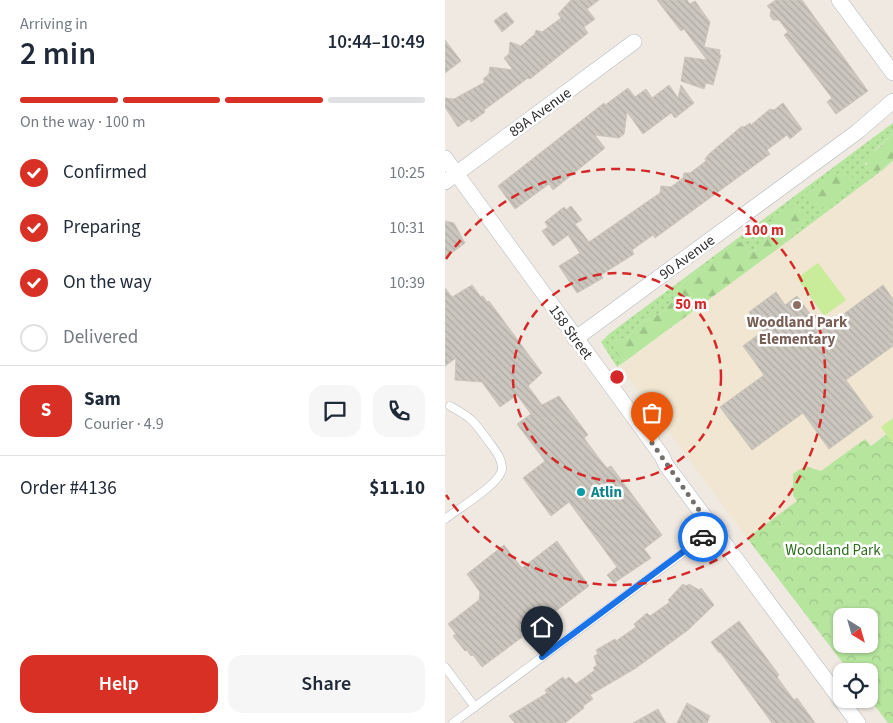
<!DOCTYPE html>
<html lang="en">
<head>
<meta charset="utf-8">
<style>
	:root { --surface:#fff; --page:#f6f6f7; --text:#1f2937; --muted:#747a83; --line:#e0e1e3; --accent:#d93025 }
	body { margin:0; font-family:"Source Sans 3",sans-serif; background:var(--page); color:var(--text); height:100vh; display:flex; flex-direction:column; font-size:19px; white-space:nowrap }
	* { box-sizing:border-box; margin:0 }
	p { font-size:16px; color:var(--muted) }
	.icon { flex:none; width:28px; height:28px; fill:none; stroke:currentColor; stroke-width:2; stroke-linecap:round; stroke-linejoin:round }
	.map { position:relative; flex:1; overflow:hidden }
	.side { display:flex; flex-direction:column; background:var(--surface); width:445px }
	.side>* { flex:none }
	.needle { width:32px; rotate:143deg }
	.buttons { position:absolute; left:388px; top:608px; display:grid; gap:10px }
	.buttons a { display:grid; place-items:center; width:45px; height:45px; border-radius:10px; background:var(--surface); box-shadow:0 1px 4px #0004; font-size:25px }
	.pin { position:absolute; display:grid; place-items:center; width:42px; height:42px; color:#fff; margin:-51px -21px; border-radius:50% 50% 50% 0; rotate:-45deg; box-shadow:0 0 5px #0007 }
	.pin .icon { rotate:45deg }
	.courier { position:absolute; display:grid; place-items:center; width:50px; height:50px; margin:-25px; border:4px solid #1a73e8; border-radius:50%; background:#fff; color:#222; box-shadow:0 1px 6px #0007 }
	.head em { font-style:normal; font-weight:600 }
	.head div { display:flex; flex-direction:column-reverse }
	.head { display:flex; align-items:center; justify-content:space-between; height:85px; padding:0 20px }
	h1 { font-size:32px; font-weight:600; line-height:38px }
	.bar { display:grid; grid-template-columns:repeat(4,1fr); gap:8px 5px; align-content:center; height:60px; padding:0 20px }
	.bar i { height:6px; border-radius:4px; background:var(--line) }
	.bar .on { background:var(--accent) }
	.bar p { grid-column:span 4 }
	.line { display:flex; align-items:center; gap:12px; padding:0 20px; border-top:1px solid var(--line) }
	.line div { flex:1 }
	.round { display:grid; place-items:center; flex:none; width:52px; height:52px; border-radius:15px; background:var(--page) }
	ol { padding:0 20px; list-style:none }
	li { display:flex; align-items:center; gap:15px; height:55px }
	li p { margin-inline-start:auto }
	li .icon { padding:5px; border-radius:50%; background:var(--accent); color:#fff; stroke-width:4 }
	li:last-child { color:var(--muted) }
	li i { width:28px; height:28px; border:2px solid var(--line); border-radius:50% }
	.action { display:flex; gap:10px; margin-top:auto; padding:10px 20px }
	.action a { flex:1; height:58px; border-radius:15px; background:var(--accent); color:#fff; font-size:20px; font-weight:600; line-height:58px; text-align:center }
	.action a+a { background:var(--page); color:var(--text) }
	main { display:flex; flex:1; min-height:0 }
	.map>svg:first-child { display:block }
</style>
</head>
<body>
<main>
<section class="side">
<div class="head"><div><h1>2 min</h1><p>Arriving in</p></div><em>10:44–10:49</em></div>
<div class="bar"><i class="on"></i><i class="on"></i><i class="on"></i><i></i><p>On the way · 100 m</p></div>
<ol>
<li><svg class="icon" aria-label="check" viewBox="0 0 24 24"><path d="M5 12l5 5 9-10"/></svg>Confirmed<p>10:25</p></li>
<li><svg class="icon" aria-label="check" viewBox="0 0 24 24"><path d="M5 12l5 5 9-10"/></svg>Preparing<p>10:31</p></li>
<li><svg class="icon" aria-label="check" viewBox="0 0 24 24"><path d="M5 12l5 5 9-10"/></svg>On the way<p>10:39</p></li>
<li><i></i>Delivered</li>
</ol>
<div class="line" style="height:90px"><b class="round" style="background:var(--accent);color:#fff">S</b><div><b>Sam</b><p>Courier · 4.9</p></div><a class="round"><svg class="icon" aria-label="chat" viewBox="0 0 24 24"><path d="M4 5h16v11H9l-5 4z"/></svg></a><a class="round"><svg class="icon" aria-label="phone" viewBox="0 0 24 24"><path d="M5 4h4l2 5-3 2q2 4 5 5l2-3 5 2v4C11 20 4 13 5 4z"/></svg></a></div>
<div class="line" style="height:65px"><div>Order #4136</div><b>$11.10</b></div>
<div class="action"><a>Help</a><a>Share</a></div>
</section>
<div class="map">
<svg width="448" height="723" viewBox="0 0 448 723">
	<defs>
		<pattern id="grass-dots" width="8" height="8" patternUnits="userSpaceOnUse" patternTransform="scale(1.25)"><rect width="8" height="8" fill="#b6e59e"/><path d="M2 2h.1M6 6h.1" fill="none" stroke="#9dc588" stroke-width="1.8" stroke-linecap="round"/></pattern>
		<pattern id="forest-firs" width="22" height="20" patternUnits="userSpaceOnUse" patternTransform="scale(1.25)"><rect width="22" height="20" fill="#b6e59e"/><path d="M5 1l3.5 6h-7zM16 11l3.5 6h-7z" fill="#9dc588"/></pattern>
		<pattern id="park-crowns" width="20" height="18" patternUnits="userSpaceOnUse" patternTransform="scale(1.25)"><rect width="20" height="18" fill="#b6e59e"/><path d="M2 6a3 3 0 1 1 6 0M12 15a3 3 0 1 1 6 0" fill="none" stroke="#9dc588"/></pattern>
		<pattern id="building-back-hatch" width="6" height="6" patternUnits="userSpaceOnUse" patternTransform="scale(1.25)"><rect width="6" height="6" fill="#cbc7bf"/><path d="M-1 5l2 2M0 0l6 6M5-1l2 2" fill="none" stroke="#afaba4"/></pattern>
	</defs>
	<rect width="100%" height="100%" fill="#efe9e1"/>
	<!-- education -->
	<polygon fill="#f0e6d1" points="448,162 448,429 302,538 175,366"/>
	<!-- grass -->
	<polygon fill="url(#grass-dots)" points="448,123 448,133 431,149 420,164 432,172 448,162 331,250 358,225 314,227 320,232 321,239 316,248 305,252 296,242 289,243 240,281 231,292 227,302 219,311 197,322 183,337 170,341 176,359 182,360 172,367 156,342 164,334"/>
	<!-- forest -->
	<g fill="url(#forest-firs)">
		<polygon points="448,133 448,161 432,172 421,171 422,159"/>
		<path d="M 399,171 L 409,178 L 408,185 L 376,209 C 372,202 365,201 360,194 L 385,176 Z"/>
		<polygon points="353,205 361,212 358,225 331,250 182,360 176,359 168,349 170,341 183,337 197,322 219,311 227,302 231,292 240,281 289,243 296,242 305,252 316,248 321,239 320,232 314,227 337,211"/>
	</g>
	<!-- park -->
	<path fill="url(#park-crowns)" fill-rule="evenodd" d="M 448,429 L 448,723 L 443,723 L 424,698 L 424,671 L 404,671 L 302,538 L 352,501 L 348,495 L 348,474 L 360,466 L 376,471 L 420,439 L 426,446 ZM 396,616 L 424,616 L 424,644 L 396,644 Z"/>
	<!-- pitch -->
	<g fill="#c9ec9a">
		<polygon points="373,263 401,300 379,316 352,278"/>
		<polygon points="448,418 448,444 436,427"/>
	</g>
	<!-- building -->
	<g fill="url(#building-back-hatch)" stroke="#cbc5ba">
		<polygon points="126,0 154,0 142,9 150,19 139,27 143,33 85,79 83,78 39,110 40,112 26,122 24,119 13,127 0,107 0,98 9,99 40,82 38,79 44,74 45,67 68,70 59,58 64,54 65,42 76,46 90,34 91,30 97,32 116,18 113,14"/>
		<polygon points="212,0 242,0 245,4 250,1 265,22 259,47 275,50 274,55 276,55 268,85 261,83 259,89 236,81 240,57 262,60 239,29 236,31"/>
		<polygon points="331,0 357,0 423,91 391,114 382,102 387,98 339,35 343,32 334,20 328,20 325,16 326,10 322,6"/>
		<polygon points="61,12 69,22 57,32 49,21"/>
		<polygon points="0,40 16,61 0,73"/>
		<polygon points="224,85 233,98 236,85 249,103 230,118 226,113 198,134 182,112 179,134 174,138 150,135 160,148 108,190 104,184 70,209 53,186 159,103 160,105 183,88 190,97 201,89 207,98"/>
		<polygon points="338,103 357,129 345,139 342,135 322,150 325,154 210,238 208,235 187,250 189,254 156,275 158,278 132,293 114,266 135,253 123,235 108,246 97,231 103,227 100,222 119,207 121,210 126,206 137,220 130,224 144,242 215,193 216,186 226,187 238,178 239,173 245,173 261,161 260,159 264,154 297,126 299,127 305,123 306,125 325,109 329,110"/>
		<polygon points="0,221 9,223 20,243 0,258"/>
		<polygon points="27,285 36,297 38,296 42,302 44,301 97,373 83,386 97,405 114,396 143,435 139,438 153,457 162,468 166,466 217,535 199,549 206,558 169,583 162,575 172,567 124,502 106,516 78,478 100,461 72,424 86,414 72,395 55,407 37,382 10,380 11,358 0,366 0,288 7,297"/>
		<polygon points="438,285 448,299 448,346 401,380 428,417 384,449 358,413 307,450 275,407 319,375 298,346 318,331 304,312 331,292 340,305 352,296 377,330"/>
		<polygon points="112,541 144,586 95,623 102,633 91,642 84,632 37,667 28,655 26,656 22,650 20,651 8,636 11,634 3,624 34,600 35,592 22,574 59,545 77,568"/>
		<polygon points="238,584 241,586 244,584 254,590 256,588 269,605 243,630 191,668 145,695 148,699 138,706 139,708 120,723 70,723 64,716 102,693 100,690 118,677 120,680 124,677 131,684 150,670 148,668 152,665 149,656 153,654 151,650 170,639 171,641 191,627 189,624 202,613 205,616 225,602 223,600"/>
		<polygon points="294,621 334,675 332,677 349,700 352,698 370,723 327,723 275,652 274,653 266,642"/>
		<polygon points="242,703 265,716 262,723 232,723"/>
		<polygon points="213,709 221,723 188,723"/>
	</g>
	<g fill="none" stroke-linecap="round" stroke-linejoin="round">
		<!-- service casing -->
		<g stroke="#b4b7c1" stroke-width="9">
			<g id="service">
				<path d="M 0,519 C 13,509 55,484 57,469 C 57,458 50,450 44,442 C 29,421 27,418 5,406"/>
				<polyline points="0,667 30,707"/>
				<polyline points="8,723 269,530"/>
			</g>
		</g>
		<!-- minor casing -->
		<g stroke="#b4b7c1" stroke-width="16">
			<g id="minor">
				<polyline points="394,0 448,73"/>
				<polyline points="0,158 217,456 221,465 413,723"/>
				<polyline points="0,182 189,42"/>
				<polyline points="130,339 412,132 448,101"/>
			</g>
		</g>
		<!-- service -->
		<use href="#service" stroke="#fff" stroke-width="8"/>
		<!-- minor -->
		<use href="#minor" stroke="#fff" stroke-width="15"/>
	</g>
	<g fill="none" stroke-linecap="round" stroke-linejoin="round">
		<!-- done -->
		<polyline stroke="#726f6d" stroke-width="5" stroke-dasharray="0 9" points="207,443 268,530 258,537"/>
		<!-- route -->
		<polyline stroke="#1a73e8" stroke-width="6" points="97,657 258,537"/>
	</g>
	<!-- distance rings -->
	<g fill="none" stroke="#d62828" stroke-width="2.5" stroke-dasharray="9 6">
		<circle cx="172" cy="377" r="104"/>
		<path d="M1 259A208 208 0 1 1 1 495"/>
	</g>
	<!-- markers -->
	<circle fill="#8d6e63" stroke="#fff" stroke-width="2" cx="352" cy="305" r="5"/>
	<circle fill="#0f9aa8" stroke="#fff" stroke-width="2" cx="136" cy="492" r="5"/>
	<g text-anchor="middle" stroke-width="5" stroke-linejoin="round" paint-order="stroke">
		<!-- street labels -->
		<g font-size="15" fill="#2e2e2e" stroke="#fff">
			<text transform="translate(95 112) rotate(-36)" y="5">89A Avenue</text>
			<text transform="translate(242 257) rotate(-36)" y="5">90 Avenue</text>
			<text transform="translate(126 332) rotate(54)" y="5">158 Street</text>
		</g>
		<!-- education labels -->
		<g font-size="15" font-weight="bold" fill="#785e54" stroke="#fff">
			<text x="352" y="327">Woodland Park<tspan x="352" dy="17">Elementary</tspan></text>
		</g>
		<!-- culture labels -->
		<g font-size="15" font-weight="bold" fill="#0d838f" stroke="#fff" text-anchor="start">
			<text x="146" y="497">Atlin</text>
		</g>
		<!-- park labels -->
		<g font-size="15" fill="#2c6e1b" stroke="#fff">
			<text x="388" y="555">Woodland Park</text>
		</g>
	</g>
	<circle cx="172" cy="377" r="8" fill="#d62828" stroke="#fff" stroke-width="2.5"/>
	<g font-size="15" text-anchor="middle" font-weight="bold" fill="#d62828" stroke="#fff" stroke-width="5" stroke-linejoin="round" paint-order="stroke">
		<text x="319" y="235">100 m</text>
		<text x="246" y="309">50 m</text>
	</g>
</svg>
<div class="buttons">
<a><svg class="needle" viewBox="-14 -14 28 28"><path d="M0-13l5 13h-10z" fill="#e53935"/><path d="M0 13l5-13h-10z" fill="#747a83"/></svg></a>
<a><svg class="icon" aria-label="locate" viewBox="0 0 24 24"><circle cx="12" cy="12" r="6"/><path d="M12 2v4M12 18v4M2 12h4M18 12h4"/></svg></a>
</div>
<div class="pin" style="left:207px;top:443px;background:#ea580c"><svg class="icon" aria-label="bag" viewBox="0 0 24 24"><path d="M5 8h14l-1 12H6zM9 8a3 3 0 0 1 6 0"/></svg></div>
<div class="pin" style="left:97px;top:657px;background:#1f2937"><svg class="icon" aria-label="home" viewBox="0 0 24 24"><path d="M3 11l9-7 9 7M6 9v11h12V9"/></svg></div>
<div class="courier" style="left:258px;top:537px"><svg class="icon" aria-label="car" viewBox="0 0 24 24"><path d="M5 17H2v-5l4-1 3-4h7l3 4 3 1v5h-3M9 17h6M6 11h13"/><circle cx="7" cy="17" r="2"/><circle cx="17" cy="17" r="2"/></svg></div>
</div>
</main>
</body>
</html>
